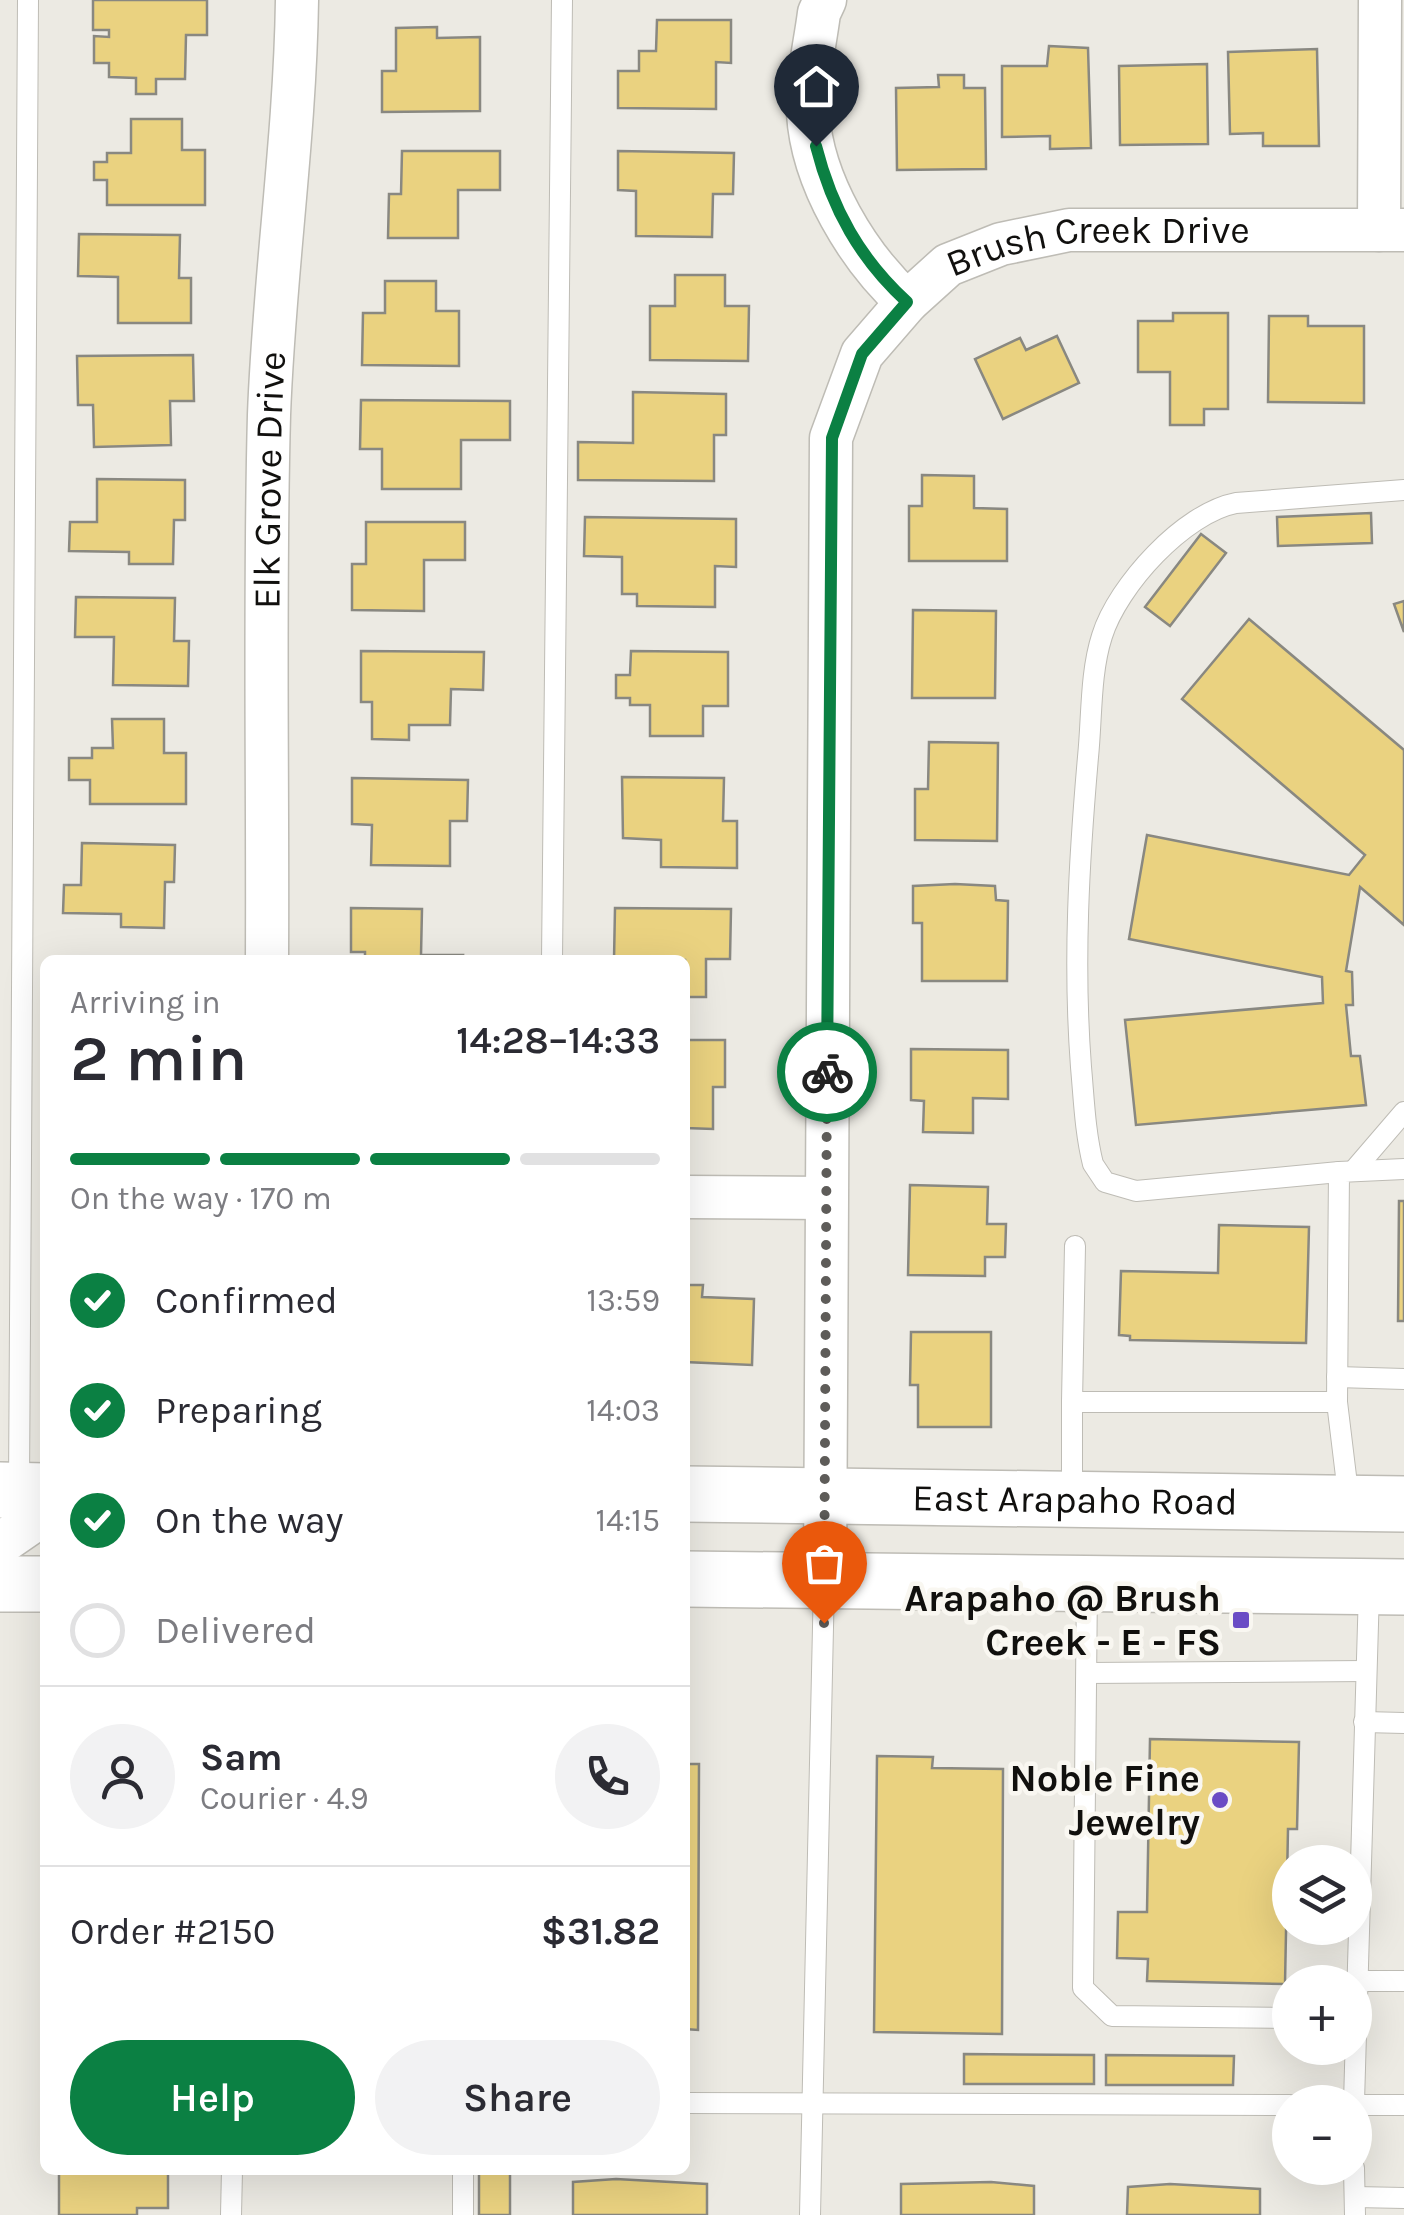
<!DOCTYPE html>
<html lang="en">
<head>
<meta charset="utf-8">
<style>
	:root { --surface:#fff; --page:#f2f2f3; --text:#2b2b33; --muted:#7c7c81; --line:#e1e1e2; --accent:#0b8043 }
	body { margin:0; font-family:Karla,sans-serif; background:var(--page); color:var(--text); height:100vh; display:flex; flex-direction:column; font-size:38px; white-space:nowrap }
	* { box-sizing:border-box; margin:0 }
	p { font-size:32px; color:var(--muted) }
	.icon { flex:none; width:55px; height:55px; fill:none; stroke:currentColor; stroke-width:2; stroke-linecap:round; stroke-linejoin:round }
	.map { position:relative; flex:1; overflow:hidden }
	.details { position:absolute; left:40px; top:955px; width:650px; height:1220px; display:flex; flex-direction:column; background:var(--surface); border-radius:15px; box-shadow:0 10px 40px #0002 }
	.details>* { flex:none }
	.fabs { position:absolute; left:1272px; top:1845px; display:grid; gap:20px }
	.fabs a { display:grid; place-items:center; width:100px; height:100px; border-radius:50%; background:var(--surface); box-shadow:0 10px 40px #0002; font-size:50px }
	.pin { position:absolute; display:grid; place-items:center; width:85px; height:85px; color:#fff; margin:-102px -42px; border-radius:50% 50% 50% 0; rotate:-45deg; box-shadow:0 0 10px #0007 }
	.pin .icon { rotate:45deg }
	.courier { position:absolute; display:grid; place-items:center; width:100px; height:100px; margin:-50px; border:8px solid #0b8043; border-radius:50%; background:#fff; color:#222; box-shadow:0 2px 12px #0007 }
	.headline em { font-style:normal; font-weight:600 }
	.headline div { display:flex; flex-direction:column-reverse }
	.headline { display:flex; align-items:center; justify-content:space-between; height:170px; padding:0 30px }
	h1 { font-size:65px; font-weight:600; line-height:75px }
	.bar { display:grid; grid-template-columns:repeat(4,1fr); gap:15px 10px; align-content:center; height:120px; padding:0 30px }
	.bar i { height:12px; border-radius:8px; background:var(--line) }
	.bar .active { background:var(--accent) }
	.bar p { grid-column:span 4 }
	.line { display:flex; align-items:center; gap:25px; padding:0 30px; border-top:2px solid var(--line) }
	.line div { flex:1 }
	.round { display:grid; place-items:center; flex:none; width:105px; height:105px; border-radius:52px; background:var(--page) }
	ol { padding:0 30px; list-style:none }
	li { display:flex; align-items:center; gap:30px; height:110px }
	li p { margin-inline-start:auto }
	li .icon { padding:10px; border-radius:50%; background:var(--accent); color:#fff; stroke-width:4 }
	li:last-child { color:var(--muted) }
	li i { width:55px; height:55px; border:5px solid var(--line); border-radius:50% }
	.action { display:flex; gap:20px; margin-top:auto; padding:20px 30px }
	.action a { flex:1; height:115px; border-radius:60px; background:var(--accent); color:#fff; font-size:40px; font-weight:600; line-height:115px; text-align:center }
	.action a+a { background:var(--page); color:var(--text) }
	.map>svg:first-child { display:block }
</style>
</head>
<body>
<div class="map">
<svg width="1404" height="2215" viewBox="0 0 1404 2215">
	<rect width="100%" height="100%" fill="#eceae3"/>
	<!-- building -->
	<g fill="#ead280" stroke="#898881" stroke-width="2.5">
		<polygon points="93,0 207,0 207,35 186,35 185,79 156,79 156,94 136,94 136,78 109,77 109,63 94,63 94,36 109,37 109,30 93,30"/>
		<polygon points="657,20 731,20 731,63 716,62 716,109 618,108 618,71 639,71 639,51 656,51"/>
		<polygon points="437,27 437,38 480,37 480,111 382,112 382,71 396,71 396,28"/>
		<polygon points="1049,46 1088,48 1091,148 1050,149 1050,136 1002,137 1002,66 1047,66"/>
		<polygon points="1317,49 1319,146 1263,146 1263,133 1230,134 1228,52"/>
		<polygon points="1207,64 1208,144 1120,145 1119,66"/>
		<polygon points="938,75 964,75 964,88 985,88 986,169 897,170 896,88 939,87"/>
		<polygon points="131,119 182,119 182,150 205,150 205,205 107,205 107,180 94,180 94,162 107,162 107,153 131,153"/>
		<polygon points="402,151 500,151 500,190 458,190 458,238 388,238 389,194 401,194"/>
		<polygon points="618,151 734,153 733,194 713,194 712,237 636,236 636,191 618,190"/>
		<polygon points="79,234 180,235 179,278 191,278 191,323 118,323 118,277 78,276"/>
		<polygon points="675,275 725,275 725,306 749,306 748,361 650,360 650,306 675,306"/>
		<polygon points="385,281 436,281 436,311 459,311 459,366 362,365 363,313 385,313"/>
		<polygon points="1173,313 1228,313 1228,409 1204,409 1204,425 1170,425 1170,372 1138,372 1138,321 1173,321"/>
		<polygon points="1269,316 1308,316 1308,326 1364,326 1364,403 1268,402"/>
		<polygon points="1057,336 1079,383 1003,419 975,359 1020,338 1026,350"/>
		<polygon points="193,355 194,401 170,401 171,445 94,447 93,405 78,405 77,356"/>
		<polygon points="633,392 726,394 726,435 714,435 714,481 578,480 578,442 633,443"/>
		<polygon points="361,400 510,401 510,440 461,440 461,489 382,489 382,449 360,449"/>
		<polygon points="922,475 974,476 974,508 1007,509 1007,561 909,561 909,506 922,506"/>
		<polygon points="97,479 185,480 185,520 174,520 173,564 129,564 129,552 69,551 70,522 97,522"/>
		<polygon points="1371,513 1372,543 1278,546 1277,517"/>
		<polygon points="585,517 736,519 736,567 715,566 715,607 637,606 637,594 622,594 622,557 584,556"/>
		<polygon points="366,522 465,522 465,560 424,560 424,611 352,610 352,564 366,564"/>
		<polygon points="1201,534 1226,553 1170,626 1145,607"/>
		<polygon points="76,597 175,598 174,641 189,641 188,686 113,685 114,637 75,637"/>
		<polygon points="1404,601 1404,632 1394,604"/>
		<polygon points="913,610 996,611 995,698 912,698"/>
		<polygon points="1249,619 1404,750 1404,925 1360,887 1346,971 1352,972 1353,1005 1346,1005 1351,1056 1360,1056 1366,1105 1136,1125 1125,1020 1323,1003 1322,977 1129,939 1147,835 1349,875 1365,855 1182,699"/>
		<polygon points="361,651 484,652 483,690 451,689 450,725 409,725 409,740 372,739 372,702 361,702"/>
		<polygon points="631,651 728,652 728,706 703,706 703,736 650,736 650,705 630,705 630,698 616,698 616,675 630,675"/>
		<polygon points="112,719 164,719 164,753 186,753 186,804 90,804 90,780 69,780 69,758 92,758 92,748 113,748"/>
		<polygon points="929,742 998,743 997,841 915,840 915,789 928,789"/>
		<polygon points="622,777 724,778 723,821 737,821 737,868 661,867 661,840 623,838"/>
		<polygon points="352,778 468,780 467,821 450,821 450,866 371,865 372,825 352,824"/>
		<polygon points="82,843 175,845 174,882 165,882 164,928 121,927 121,914 63,913 64,885 81,885"/>
		<polygon points="955,884 995,886 996,900 1008,901 1007,981 922,981 922,923 913,923 913,886"/>
		<polygon points="351,908 422,909 421,955 463,955 462,960 365,960 365,952 351,952"/>
		<polygon points="615,908 731,909 730,959 706,959 706,997 685,997 685,960 614,960"/>
		<polygon points="685,1040 725,1040 725,1087 713,1087 713,1129 685,1128"/>
		<polygon points="911,1049 1008,1050 1008,1099 973,1098 973,1133 923,1132 924,1101 911,1100"/>
		<polygon points="910,1185 988,1187 987,1224 1006,1224 1005,1257 985,1257 985,1276 908,1275"/>
		<polygon points="1399,1201 1404,1201 1404,1321 1398,1321"/>
		<polygon points="1219,1225 1309,1227 1306,1343 1130,1340 1130,1336 1119,1335 1121,1271 1218,1273"/>
		<polygon points="685,1285 703,1285 702,1297 754,1299 752,1365 685,1362"/>
		<polygon points="911,1332 991,1332 991,1427 918,1427 918,1385 910,1385"/>
		<polygon points="1150,1739 1299,1742 1297,1829 1288,1829 1285,1984 1147,1981 1148,1959 1117,1958 1118,1912 1147,1912"/>
		<polygon points="877,1756 933,1757 932,1768 1003,1769 1002,2034 874,2032"/>
		<polygon points="685,1764 699,1764 698,2030 685,2029"/>
		<polygon points="964,2054 1094,2055 1094,2084 964,2084"/>
		<polygon points="1106,2055 1234,2056 1233,2085 1106,2085"/>
		<polygon points="59,2170 168,2170 168,2208 137,2208 137,2215 59,2215"/>
		<rect x="479" y="2170" width="31" height="45"/>
		<polygon points="616,2179 707,2184 707,2215 573,2215 573,2182"/>
		<polygon points="991,2182 1034,2186 1034,2215 901,2215 901,2184"/>
		<polygon points="1170,2184 1260,2189 1260,2215 1127,2215 1128,2187"/>
	</g>
	<g fill="none" stroke-linecap="round" stroke-linejoin="round">
		<!-- service casing -->
		<g stroke="#bebcb5" stroke-width="22">
			<g id="service">
				<polyline points="552,960 562,0"/>
				<polyline points="1355,1169 1404,1112"/>
				<path d="M 1339,1172 L 1136,1191 L 1105,1182 L 1093,1164 C 1085,1132 1084,1100 1081,1067 C 1073,962 1079,860 1088,757 C 1092,718 1090,673 1102,636 C 1118,585 1184,513 1236,503 L 1404,490"/>
				<polyline points="1337,1377 1404,1379"/>
				<polyline points="1072,1402 1075,1246"/>
				<polyline points="19,1488 28,0"/>
				<polyline points="1072,1496 1072,1402 1337,1402"/>
				<polyline points="1349,1501 1337,1402 1339,1172 1404,1169"/>
				<polyline points="1087,1584 1083,1988 1112,2016 1290,2018"/>
				<polyline points="1087,1673 1366,1671"/>
				<polyline points="1364,1722 1404,1723"/>
				<polyline points="1357,1981 1404,1981"/>
				<polyline points="1354,2102 1369,1590"/>
				<polyline points="685,2103 1290,2105"/>
				<polyline points="1355,2105 1404,2105"/>
				<polyline points="1354,2168 1355,2215"/>
				<polyline points="463,2170 463,2215"/>
				<polyline points="1355,2197 1404,2198"/>
				<polyline points="231,2215 232,2170"/>
				<polyline points="810,2215 824,1582"/>
			</g>
		</g>
		<!-- minor casing -->
		<g stroke="#bebcb5" stroke-width="45">
			<g id="minor">
				<path d="M 825,0 L 819,13 C 815,45 806,81 808,113 C 812,182 858,257 907,302"/>
				<polyline points="1379,230 1380,0"/>
				<path id="s1" d="M 267,960 C 268,779 264,596 269,415 C 274,276 295,139 297,0"/>
				<polyline points="685,1197 826,1198"/>
				<polyline points="0,1544 45,1513"/>
				<path id="s2" d="M 825,1579 L 831,438 L 862,354 L 907,302 L 948,265 L 1001,244 L 1069,230 L 1404,230"/>
			</g>
		</g>
		<!-- secondary casing -->
		<g stroke="#bebcb5" stroke-width="58">
			<g id="secondary">
				<polyline points="0,1490 45,1491"/>
				<path id="s3" d="M 685,1494 L 1404,1504"/>
				<polyline points="685,1579 1404,1587"/>
				<polyline points="0,1584 45,1584"/>
			</g>
		</g>
		<!-- service -->
		<use href="#service" stroke="#fff" stroke-width="20"/>
		<!-- minor -->
		<use href="#minor" stroke="#fff" stroke-width="42"/>
		<!-- secondary -->
		<use href="#secondary" stroke="#fff" stroke-width="55"/>
	</g>
	<g fill="none" stroke-linecap="round" stroke-linejoin="round">
		<!-- done -->
		<polyline stroke="#5e5c59" stroke-width="10" stroke-dasharray="0 18" points="824,1623 827,1072"/>
		<!-- route -->
		<path stroke="#0b8043" stroke-width="12" d="M 816,146 C 832,209 860,259 907,302 L 862,354 L 832,438 L 827,1072"/>
	</g>
	<!-- markers -->
	<g fill="#6a4cc5" stroke="#f9f7f1" stroke-width="4">
		<rect x="1231" y="1610" width="20" height="20" rx="5"/>
		<circle cx="1220" cy="1800" r="10"/>
	</g>
	<g text-anchor="middle" stroke-width="9" stroke-linejoin="round" paint-order="stroke">
		<!-- street labels -->
		<g font-size="38" fill="#11100e" stroke="#f9f7f1">
			<text dy="13" stroke="none"><textPath href="#s2" startOffset="1508">Brush Creek Drive</textPath></text>
			<text dy="13" stroke="none"><textPath href="#s1" startOffset="480">Elk Grove Drive</textPath></text>
			<text dy="13" stroke="none"><textPath href="#s3" startOffset="390">East Arapaho Road</textPath></text>
		</g>
		<!-- poi labels -->
		<g font-size="38" font-weight="bold" fill="#11100e" stroke="#f9f7f1" text-anchor="end">
			<text x="1221" y="1611">Arapaho @ Brush<tspan x="1221" dy="44">Creek - E - FS</tspan></text>
			<text x="1200" y="1791">Noble Fine<tspan x="1200" dy="44">Jewelry</tspan></text>
		</g>
	</g>
</svg>
<div class="fabs">
<a><svg class="icon" aria-label="layers" viewBox="0 0 24 24"><path d="M12 4l9 5-9 5-9-5zM3 14l9 5 9-5"/></svg></a>
<a>+</a>
<a>−</a>
</div>
<div class="pin" style="left:824px;top:1623px;background:#ea580c"><svg class="icon" aria-label="bag" viewBox="0 0 24 24"><path d="M5 8h14l-1 12H6zM9 8a3 3 0 0 1 6 0"/></svg></div>
<div class="pin" style="left:816px;top:146px;background:#1f2937"><svg class="icon" aria-label="home" viewBox="0 0 24 24"><path d="M3 11l9-7 9 7M6 9v11h12V9"/></svg></div>
<div class="courier" style="left:827px;top:1072px"><svg class="icon" aria-label="bike" viewBox="0 0 24 24"><circle cx="6" cy="16" r="4"/><circle cx="18" cy="16" r="4"/><path d="M6 16l4-8h5l3 8M10 8l3 8H6M13 5h3"/></svg></div>
<section class="details">
<div class="headline"><div><h1>2 min</h1><p>Arriving in</p></div><em>14:28–14:33</em></div>
<div class="bar"><i class="active"></i><i class="active"></i><i class="active"></i><i></i><p>On the way · 170 m</p></div>
<ol>
<li><svg class="icon" aria-label="check" viewBox="0 0 24 24"><path d="M5 12l5 5 9-10"/></svg>Confirmed<p>13:59</p></li>
<li><svg class="icon" aria-label="check" viewBox="0 0 24 24"><path d="M5 12l5 5 9-10"/></svg>Preparing<p>14:03</p></li>
<li><svg class="icon" aria-label="check" viewBox="0 0 24 24"><path d="M5 12l5 5 9-10"/></svg>On the way<p>14:15</p></li>
<li><i></i>Delivered</li>
</ol>
<div class="line" style="height:180px"><a class="round"><svg class="icon" aria-label="person" viewBox="0 0 24 24"><circle cx="12" cy="8" r="4"/><path d="M4 21q1-7 8-7t8 7"/></svg></a><div><b>Sam</b><p>Courier · 4.9</p></div><a class="round"><svg class="icon" aria-label="phone" viewBox="0 0 24 24"><path d="M5 4h4l2 5-3 2q2 4 5 5l2-3 5 2v4C11 20 4 13 5 4z"/></svg></a></div>
<div class="line" style="height:130px"><div>Order #2150</div><b>$31.82</b></div>
<div class="action"><a>Help</a><a>Share</a></div>
</section>
</div>
</body>
</html>
